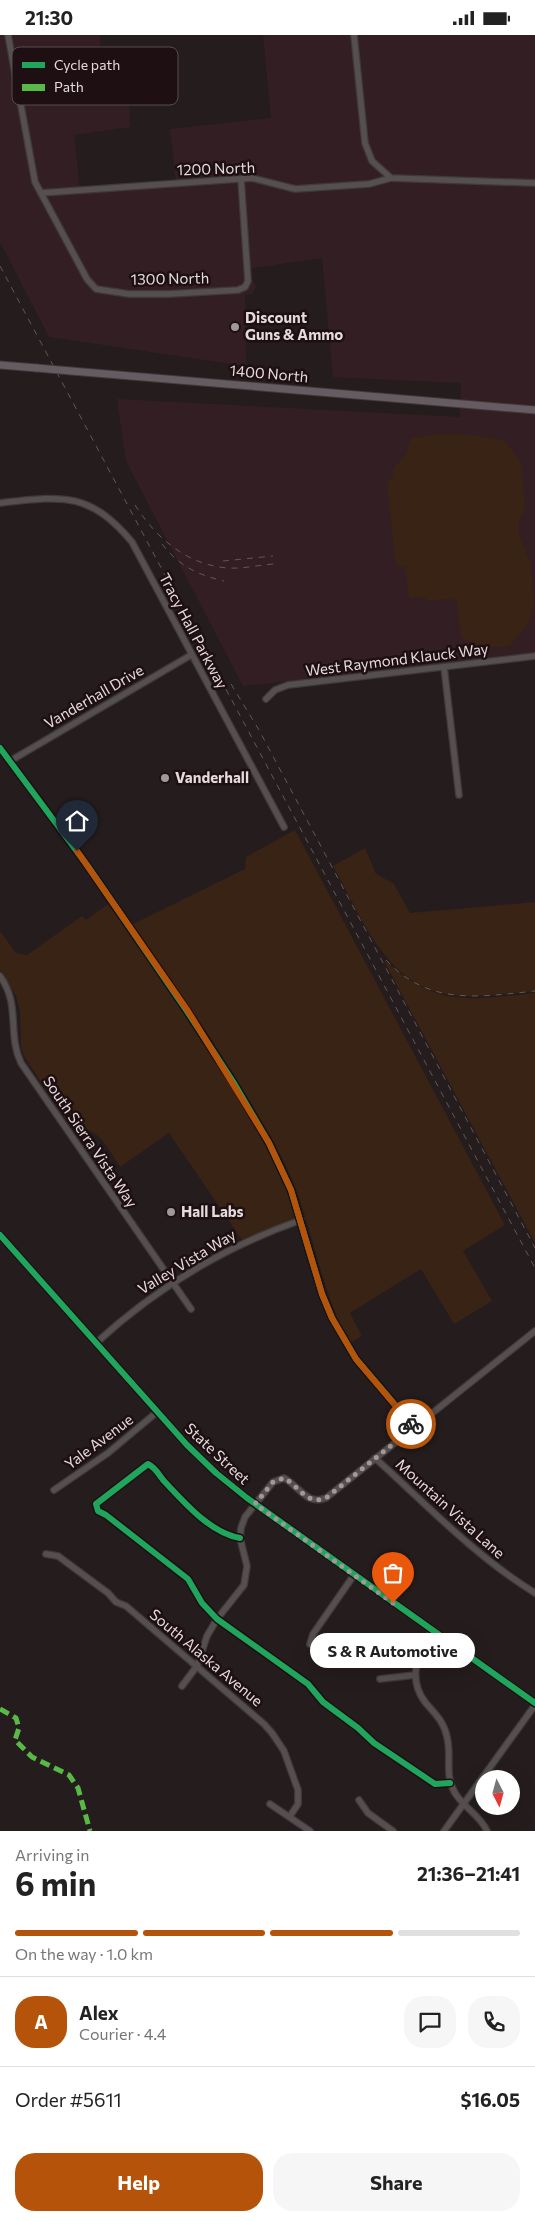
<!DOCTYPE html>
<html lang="en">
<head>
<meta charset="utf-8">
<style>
	:root { --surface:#fff; --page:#f6f6f6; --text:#222; --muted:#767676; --line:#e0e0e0; --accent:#b45309 }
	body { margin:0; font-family:Commissioner,sans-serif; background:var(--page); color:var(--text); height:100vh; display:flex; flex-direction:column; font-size:19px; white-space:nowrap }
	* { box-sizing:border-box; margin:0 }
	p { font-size:16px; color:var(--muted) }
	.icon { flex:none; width:28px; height:28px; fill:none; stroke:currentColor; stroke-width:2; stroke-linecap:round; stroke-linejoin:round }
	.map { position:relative; height:1796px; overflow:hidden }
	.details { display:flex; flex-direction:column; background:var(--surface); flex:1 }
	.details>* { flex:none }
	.needle { width:32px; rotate:174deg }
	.buttons { position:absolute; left:475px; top:1735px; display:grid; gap:10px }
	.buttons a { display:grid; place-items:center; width:45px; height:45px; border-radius:50%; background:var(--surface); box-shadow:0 5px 20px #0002; font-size:25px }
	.pin { position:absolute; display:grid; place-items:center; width:42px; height:42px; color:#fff; margin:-51px -21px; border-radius:50% 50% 50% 0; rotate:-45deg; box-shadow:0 0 5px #0007 }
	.pin .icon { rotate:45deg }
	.courier { position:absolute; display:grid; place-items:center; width:50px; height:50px; margin:-25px; border:4px solid #b45309; border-radius:50%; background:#fff; color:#222; box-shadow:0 1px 6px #0007 }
	.bubble { position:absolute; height:35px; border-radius:18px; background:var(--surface); box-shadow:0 5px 20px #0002; font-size:16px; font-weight:700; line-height:35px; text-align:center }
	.overview em { font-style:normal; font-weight:700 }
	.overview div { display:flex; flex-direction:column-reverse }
	.overview { display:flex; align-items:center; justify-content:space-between; height:85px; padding:0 15px }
	h1 { font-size:32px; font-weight:700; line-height:38px }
	.bar { display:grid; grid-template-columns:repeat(4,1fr); gap:8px 5px; align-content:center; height:60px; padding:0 15px }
	.bar i { height:6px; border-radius:4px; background:var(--line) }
	.bar .on { background:var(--accent) }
	.bar p { grid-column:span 4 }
	.line { display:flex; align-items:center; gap:12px; padding:0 15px; border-top:1px solid var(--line) }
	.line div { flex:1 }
	.round { display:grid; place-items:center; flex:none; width:52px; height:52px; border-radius:20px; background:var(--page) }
	.action { display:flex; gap:10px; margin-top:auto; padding:10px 15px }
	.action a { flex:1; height:58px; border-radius:20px; background:var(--accent); color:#fff; font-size:20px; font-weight:700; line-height:58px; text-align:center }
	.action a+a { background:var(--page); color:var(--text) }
	.status { display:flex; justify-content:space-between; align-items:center; height:35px; padding:0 25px; background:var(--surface); direction:ltr }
	.status svg { height:14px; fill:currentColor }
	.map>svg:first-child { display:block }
</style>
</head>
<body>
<div class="status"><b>21:30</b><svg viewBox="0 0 49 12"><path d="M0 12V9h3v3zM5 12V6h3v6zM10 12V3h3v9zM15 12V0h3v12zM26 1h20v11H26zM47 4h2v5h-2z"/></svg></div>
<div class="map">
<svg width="535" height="1796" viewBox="0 0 535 1796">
	<rect width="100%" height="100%" fill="#241c1d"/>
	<!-- built -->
	<polygon fill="#331f23" points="0,0 100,0 102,44 129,43 130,92 74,100 80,155 176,148 170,94 271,83 263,0 535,0 535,620 243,651 126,426 117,364 460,382 461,348 333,342 322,223 252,233 252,243 256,252 252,259 245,260 246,331 49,302 0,207"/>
	<!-- green -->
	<g fill="#392314">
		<polygon points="442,399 472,400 504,405 519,424 522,433 525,473 519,485 519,501 531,529 534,570 529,587 510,611 479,613 461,601 456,563 428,566 424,562 409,563 405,531 396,532 387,449 393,441 393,433 405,421 411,403"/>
		<path d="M 295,795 L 505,1190 L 463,1216 L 492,1266 L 454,1289 L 421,1234 L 350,1278 L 362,1301 L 350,1308 C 320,1256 314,1195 290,1140 C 278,1112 261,1086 246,1060 C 211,1001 172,945 133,889 L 245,834 L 246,822 Z"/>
		<path d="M 365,813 L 376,839 L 394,849 L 410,878 L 535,867 L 535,956 C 508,958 479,963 451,960 C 386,951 361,881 333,831 Z"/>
		<path d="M 108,869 C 133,904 159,939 183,975 C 200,1000 306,1165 294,1184 L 242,1205 L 169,1098 L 120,1132 C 108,1114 98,1089 72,1094 L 24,1021 L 21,1012 L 20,977 L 16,961 L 0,935 L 0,896 L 16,918 L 27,920 L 82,881 L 86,885 Z"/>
		<path d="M 383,924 C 438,973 467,965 535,958 L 535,1208 Z"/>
	</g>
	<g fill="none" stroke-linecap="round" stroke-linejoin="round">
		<!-- minor casing -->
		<g stroke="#3f393a" stroke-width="8">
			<g id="minor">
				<polyline points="8,0 35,147 87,244 96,254 129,259 169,259 238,255 245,252 248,246 241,144"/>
				<polyline points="354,0 365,108 372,126 391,143 535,148"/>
				<polyline points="41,158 252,143 295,154 369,149 391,143"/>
				<path d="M 0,468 C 62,461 89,456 132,507 L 284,792"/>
				<polyline points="444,632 459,760"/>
				<polyline points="266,664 275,655 288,650 535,621"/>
				<polyline points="0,713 87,830 187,976 235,1050 269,1108 291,1155 322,1259 332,1283 356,1324 414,1392"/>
				<polyline points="10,726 191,620"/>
				<path d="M 0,941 C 21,970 7,999 21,1028 L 191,1274"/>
				<path d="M 96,1308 C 156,1253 224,1212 301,1185"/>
				<path d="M 375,1423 C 427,1470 475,1521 535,1558"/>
				<polyline points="54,1455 108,1418 157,1377"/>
				<path d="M 240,1503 C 210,1498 184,1467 164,1446 C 159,1440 156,1433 148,1429 L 96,1469 L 98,1476 L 106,1480 L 188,1544 L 202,1568 L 217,1584 L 308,1649 L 323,1667 L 358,1693 L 374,1708 L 435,1749 L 450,1748"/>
				<polyline points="46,1519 58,1521 108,1558 116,1567 126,1571 264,1689 272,1698 284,1716 298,1755 298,1769 290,1781"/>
				<path d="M 432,1596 C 418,1618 407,1643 425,1667 C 434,1678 444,1686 447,1702 C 452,1721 444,1740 455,1758 C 464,1773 480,1780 487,1796"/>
				<polyline points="310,1609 313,1599 354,1540"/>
				<polyline points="380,1644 415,1640"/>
				<path d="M 182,1651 L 197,1631 L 207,1601 L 217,1584 L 244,1550 L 247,1531 L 240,1503 L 241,1493 L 245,1482 L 273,1447 L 284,1443 C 299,1451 307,1471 326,1463 L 535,1296"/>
				<polyline points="359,1765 368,1778 393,1796"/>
				<polyline points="270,1769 310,1796"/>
				<polyline points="444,1796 535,1670"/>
			</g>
		</g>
		<!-- major casing -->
		<g stroke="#3f393a" stroke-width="9">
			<g id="major">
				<polyline points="0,330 37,333"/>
				<polyline points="71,336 535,375"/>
				<polyline points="0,1200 187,1410 216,1438 247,1463 535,1668"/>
			</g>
		</g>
		<!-- minor -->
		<use href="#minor" stroke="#554f50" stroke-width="5.5"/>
		<!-- major -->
		<use href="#major" stroke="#665b60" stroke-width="7"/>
		<!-- rail -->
		<g stroke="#605859" stroke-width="1" stroke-dasharray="6 6" stroke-linecap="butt">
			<polyline points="0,231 535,1233"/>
			<path d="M 135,470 C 156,503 187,530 228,533 C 243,534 258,530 274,529"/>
			<path d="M 162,509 C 179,531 198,540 224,546"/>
			<polyline points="223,526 273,521"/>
			<polyline points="231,649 259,695 535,1213"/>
			<path d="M 386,925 C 429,971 478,962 535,956"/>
		</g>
		<!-- major-bridge casing -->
		<g stroke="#3f393a" stroke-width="9" stroke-linecap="butt">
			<polyline id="major-bridge" points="37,333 71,336"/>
		</g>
		<!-- major-bridge -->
		<use href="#major-bridge" stroke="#665b60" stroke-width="7"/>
		<!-- quiet -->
		<polyline stroke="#58b947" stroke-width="5" stroke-dasharray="10 5" stroke-linecap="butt" points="0,1674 16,1683 19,1693 15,1705 32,1722 69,1740 78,1753 90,1796"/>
		<!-- cycleway casing -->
		<g stroke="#1d0f12" stroke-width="9">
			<g id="cycleway">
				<polyline points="0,713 87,830 187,976 235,1050 269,1108 291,1155 322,1259 332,1283 356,1324 414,1392"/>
				<polyline points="0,1200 187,1410 216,1438 247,1463 535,1668"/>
				<path d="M 240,1503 C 210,1498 184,1467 164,1446 C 159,1440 156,1433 148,1429 L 96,1469 L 98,1476 L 106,1480 L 188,1544 L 202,1568 L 217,1584 L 308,1649 L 323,1667 L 358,1693 L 374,1708 L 435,1749 L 450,1748"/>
			</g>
		</g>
		<!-- cycleway -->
		<use href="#cycleway" stroke="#20a55d" stroke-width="6"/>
	</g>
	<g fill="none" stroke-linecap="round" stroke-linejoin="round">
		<!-- done -->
		<path stroke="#a19899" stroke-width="5" stroke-dasharray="0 9" d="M 393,1568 L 255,1469 L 273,1447 L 284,1443 C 299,1451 307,1471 326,1463 L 414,1392 L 411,1389"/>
		<!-- route -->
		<polyline stroke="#b45309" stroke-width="6" points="77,816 188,976 269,1108 291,1155 322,1259 332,1283 356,1324 411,1389"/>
	</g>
	<!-- markers -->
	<g fill="#a19899" stroke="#1d0f12" stroke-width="2">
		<circle cx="235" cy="292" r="5"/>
		<circle cx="165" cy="743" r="5"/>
		<circle cx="171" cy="1177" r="5"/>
	</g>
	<g text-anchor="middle" stroke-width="5" stroke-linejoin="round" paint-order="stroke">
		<!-- street labels -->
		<g font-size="15" fill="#e5dadc" stroke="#1d0f12">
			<text transform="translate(216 134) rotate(-2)" y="5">1200 North</text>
			<text transform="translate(170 244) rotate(-1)" y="5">1300 North</text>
			<text transform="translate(269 339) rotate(5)" y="5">1400 North</text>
			<text transform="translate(193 596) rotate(62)" y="5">Tracy Hall Parkway</text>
			<text transform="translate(397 625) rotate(-7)" y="5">West Raymond Klauck Way</text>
			<text transform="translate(94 662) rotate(-30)" y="5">Vanderhall Drive</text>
			<text transform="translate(90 1107) rotate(56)" y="5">South Sierra Vista Way</text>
			<text transform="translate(187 1227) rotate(-31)" y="5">Valley Vista Way</text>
			<text transform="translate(99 1407) rotate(-37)" y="5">Yale Avenue</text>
			<text transform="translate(217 1419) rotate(43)" y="5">State Street</text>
			<text transform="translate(450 1474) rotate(42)" y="5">Mountain Vista Lane</text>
			<text transform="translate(206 1623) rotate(40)" y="5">South Alaska Avenue</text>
		</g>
		<!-- poi labels -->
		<g font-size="15" font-weight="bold" fill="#e5dadc" stroke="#1d0f12" text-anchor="start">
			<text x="245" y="288">Discount<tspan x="245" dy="17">Guns &amp; Ammo</tspan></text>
			<text x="175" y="748">Vanderhall</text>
			<text x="181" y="1182">Hall Labs</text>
		</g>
	</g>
	<!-- legend -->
	<rect x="12" y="12" width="166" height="58" rx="8" fill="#1d0f12" stroke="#594c4f" stroke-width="1"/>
	<rect x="22" y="27" width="23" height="6" fill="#20a55d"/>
	<rect x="22" y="49" width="23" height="7" fill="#58b947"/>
	<g font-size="14" fill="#e5dadc">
		<text x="54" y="35">Cycle path</text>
		<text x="54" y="57">Path</text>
	</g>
</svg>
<div class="buttons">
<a><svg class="needle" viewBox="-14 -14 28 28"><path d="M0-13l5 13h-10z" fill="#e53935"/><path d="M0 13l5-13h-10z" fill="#767676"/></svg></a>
</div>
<div class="pin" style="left:393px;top:1568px;background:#ea580c"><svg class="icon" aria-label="bag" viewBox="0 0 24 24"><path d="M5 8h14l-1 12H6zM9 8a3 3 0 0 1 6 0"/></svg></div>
<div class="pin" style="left:77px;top:816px;background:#1f2937"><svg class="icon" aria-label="home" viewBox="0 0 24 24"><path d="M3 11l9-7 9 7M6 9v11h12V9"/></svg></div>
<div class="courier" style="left:411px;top:1389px"><svg class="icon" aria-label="bike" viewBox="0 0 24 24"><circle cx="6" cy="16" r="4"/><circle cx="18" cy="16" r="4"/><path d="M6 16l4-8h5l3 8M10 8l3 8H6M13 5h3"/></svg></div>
<div class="bubble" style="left:310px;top:1598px;width:165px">S &amp; R Automotive</div>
</div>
<section class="details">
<div class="overview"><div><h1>6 min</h1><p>Arriving in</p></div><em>21:36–21:41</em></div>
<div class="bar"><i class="on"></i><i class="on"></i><i class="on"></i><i></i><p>On the way · 1.0 km</p></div>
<div class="line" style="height:90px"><b class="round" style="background:var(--accent);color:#fff">A</b><div><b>Alex</b><p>Courier · 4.4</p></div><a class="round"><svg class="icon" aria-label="chat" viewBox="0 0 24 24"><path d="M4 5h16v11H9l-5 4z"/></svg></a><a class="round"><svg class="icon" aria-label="phone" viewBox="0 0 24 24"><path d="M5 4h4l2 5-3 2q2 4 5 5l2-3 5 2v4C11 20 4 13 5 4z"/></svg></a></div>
<div class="line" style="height:65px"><div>Order #5611</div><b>$16.05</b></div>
<div class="action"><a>Help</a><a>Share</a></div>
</section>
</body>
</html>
